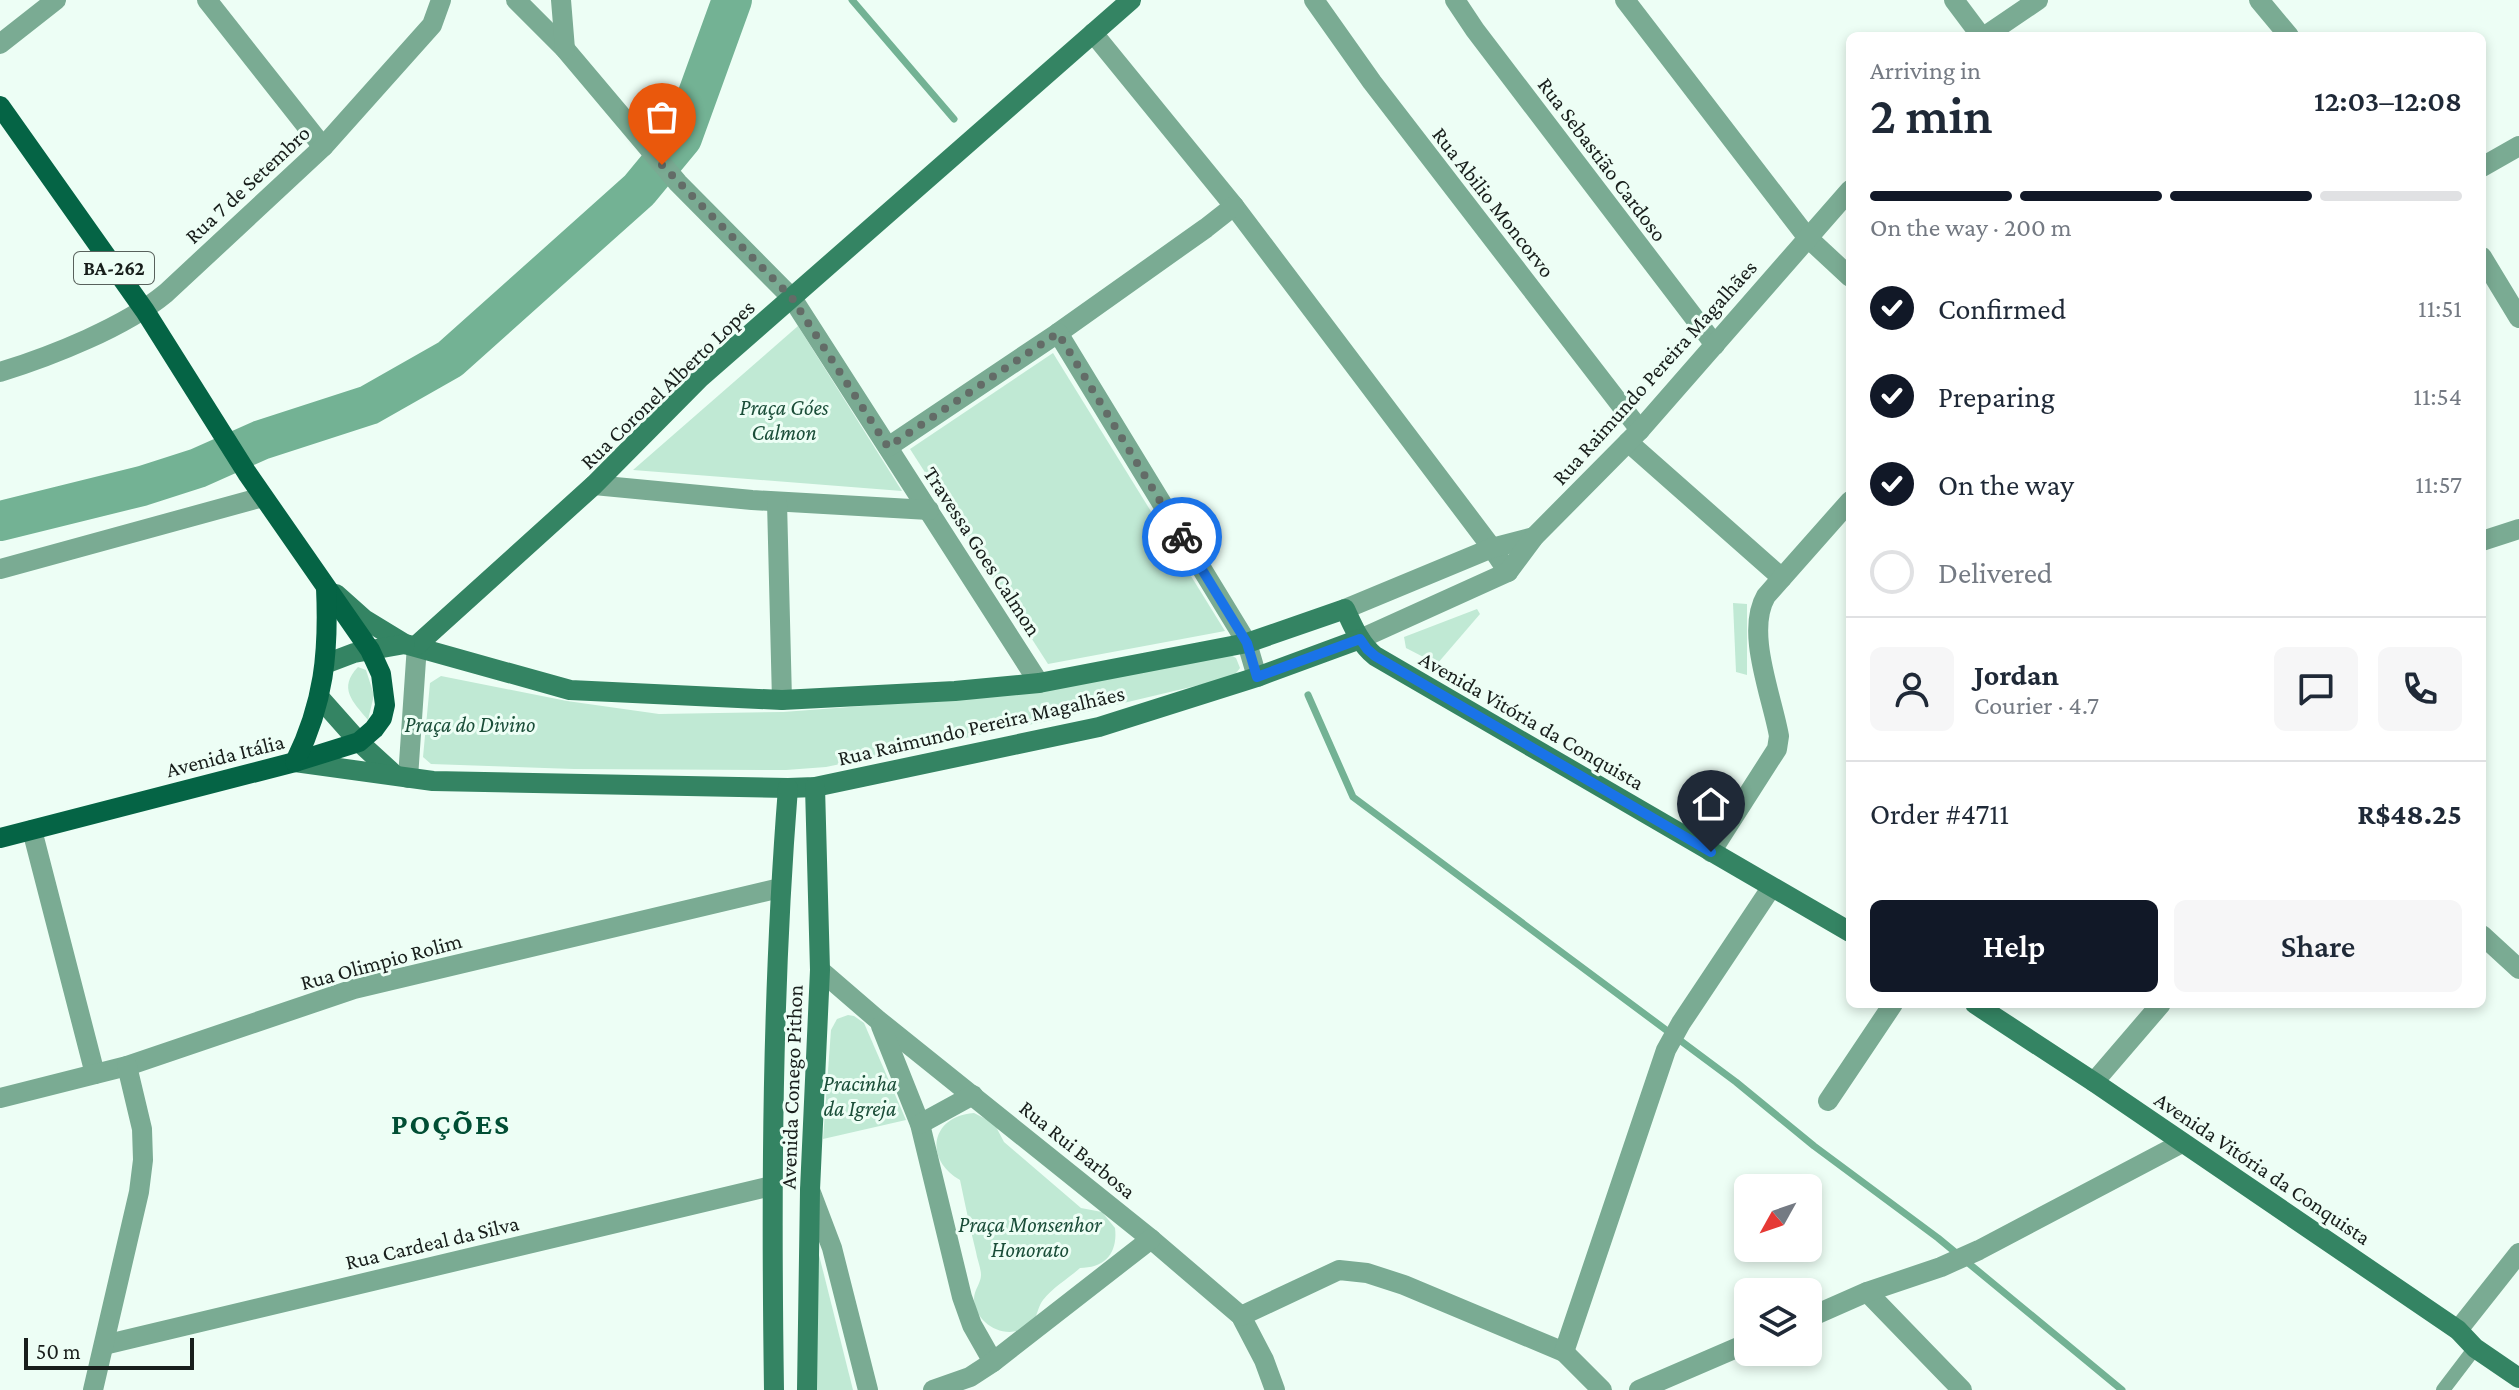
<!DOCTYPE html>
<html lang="en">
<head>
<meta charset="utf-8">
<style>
	:root { --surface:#fff; --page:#f6f6f7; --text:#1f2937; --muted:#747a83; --line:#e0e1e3; --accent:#111827 }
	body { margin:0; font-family:"Crimson Pro",serif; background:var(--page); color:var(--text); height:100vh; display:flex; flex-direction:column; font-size:30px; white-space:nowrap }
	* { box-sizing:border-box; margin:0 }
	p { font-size:26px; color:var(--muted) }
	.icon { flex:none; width:44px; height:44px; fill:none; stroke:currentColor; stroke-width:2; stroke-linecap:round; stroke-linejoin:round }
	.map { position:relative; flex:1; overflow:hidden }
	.panel { position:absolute; left:1846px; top:32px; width:640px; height:976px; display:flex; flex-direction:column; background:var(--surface); border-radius:12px; box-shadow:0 4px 12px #0003 }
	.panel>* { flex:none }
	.needle { width:52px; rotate:230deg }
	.buttons { position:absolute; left:1734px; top:1174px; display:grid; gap:16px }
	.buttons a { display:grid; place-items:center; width:88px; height:88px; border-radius:12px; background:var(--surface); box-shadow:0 4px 12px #0003; font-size:40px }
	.scale { position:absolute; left:24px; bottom:20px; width:170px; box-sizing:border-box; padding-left:8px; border:4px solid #181e1b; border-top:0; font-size:22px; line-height:28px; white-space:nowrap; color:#181e1b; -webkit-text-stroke:6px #edfef5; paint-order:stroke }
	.pin { position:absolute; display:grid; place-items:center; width:68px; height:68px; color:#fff; margin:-82px -34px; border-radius:50% 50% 50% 0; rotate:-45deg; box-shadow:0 0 8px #0007 }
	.pin .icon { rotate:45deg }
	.courier { position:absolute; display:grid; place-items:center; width:80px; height:80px; margin:-40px; border:6px solid #1a73e8; border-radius:50%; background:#fff; color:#222; box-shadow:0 2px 10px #0007 }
	.headline em { font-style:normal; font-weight:600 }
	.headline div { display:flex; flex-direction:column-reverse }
	.headline { display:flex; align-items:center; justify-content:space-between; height:136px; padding:0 24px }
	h1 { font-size:52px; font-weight:600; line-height:60px }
	.bar { display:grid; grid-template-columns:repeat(4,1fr); gap:12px 8px; align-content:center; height:96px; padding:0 24px }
	.bar i { height:10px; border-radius:6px; background:var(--line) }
	.bar .current { background:var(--accent) }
	.bar p { grid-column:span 4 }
	.line { display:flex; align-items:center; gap:20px; padding:0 24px; border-top:2px solid var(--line) }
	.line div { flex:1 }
	.round { display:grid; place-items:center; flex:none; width:84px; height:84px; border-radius:12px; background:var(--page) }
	ol { padding:0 24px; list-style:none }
	li { display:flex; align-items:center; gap:24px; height:88px }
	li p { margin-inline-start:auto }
	li .icon { padding:8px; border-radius:50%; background:var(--accent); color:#fff; stroke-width:4 }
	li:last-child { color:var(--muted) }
	li i { width:44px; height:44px; border:4px solid var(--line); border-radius:50% }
	.cta { display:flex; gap:16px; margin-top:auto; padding:16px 24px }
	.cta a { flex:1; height:92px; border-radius:12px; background:var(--accent); color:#fff; font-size:32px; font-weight:600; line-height:92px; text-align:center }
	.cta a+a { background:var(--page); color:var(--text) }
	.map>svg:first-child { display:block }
</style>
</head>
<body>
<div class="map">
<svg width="2519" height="1390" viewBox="0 0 2519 1390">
	<rect width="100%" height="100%" fill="#edfef5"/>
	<!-- green -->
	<g fill="#c0e9d4">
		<polygon points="798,326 902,491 633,470"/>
		<polygon points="1053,353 1225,631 1048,664 910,449"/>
		<polygon points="1733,603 1747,604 1747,675 1736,672"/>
		<polygon points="1477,609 1480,614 1437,664 1406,648 1404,637"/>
		<polygon points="1229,654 1236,658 1240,668 1233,677 1052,720 826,767 786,770 574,769 431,764 423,757 430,683 441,676 567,701 659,714 783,712 956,699"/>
		<path d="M 358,667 L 366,670 L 374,695 L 368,720 C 352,701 338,688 358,667 Z"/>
		<polygon points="848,1015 854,1016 864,1023 906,1120 823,1139 831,1030 837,1019"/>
		<path d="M 974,1113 L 994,1123 L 1004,1142 L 1081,1208 L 1102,1212 L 1115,1228 C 1118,1253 1105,1268 1080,1268 C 1069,1278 1052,1288 1043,1300 C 1035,1311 1039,1322 1023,1329 C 1001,1339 975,1322 974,1299 C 974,1290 981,1283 981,1275 C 981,1268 977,1259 976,1252 C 970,1228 965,1204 960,1180 C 923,1159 931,1116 974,1113 Z"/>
		<polygon points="818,1251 853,1390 809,1390"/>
	</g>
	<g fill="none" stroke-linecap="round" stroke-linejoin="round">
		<!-- stream -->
		<g stroke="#73b294" stroke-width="7">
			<polyline points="852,0 954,119"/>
			<polyline points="731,2 740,0"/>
			<polyline points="1308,695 1353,797 1736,1082 1814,1146 1938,1238 2122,1390"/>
		</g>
		<!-- river -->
		<polyline stroke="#73b294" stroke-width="40" points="0,521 142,486 198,468 261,440 369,405 450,359 639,190 682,138 732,0"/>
		<!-- lane -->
		<polyline stroke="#7aab93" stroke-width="14" points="2443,1390 2475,1348"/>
		<!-- street -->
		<g stroke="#7aab93" stroke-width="20">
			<polyline points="207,0 323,147"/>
			<polyline points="516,0 565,49 678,183 792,298 1039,683"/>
			<polyline points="561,0 565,49"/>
			<polyline points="1314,0 1372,82 1640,430"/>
			<polyline points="1455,0 1475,30 1715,345"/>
			<polyline points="1625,0 1807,237 1850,277"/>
			<polyline points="1954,0 1981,36"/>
			<polyline points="2259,0 2289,36"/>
			<polyline points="1093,33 1234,206 1492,548 1508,572"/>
			<polyline points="1985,36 2038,0"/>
			<polyline points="0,44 56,0"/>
			<polyline points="2482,167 2519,146"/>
			<polyline points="2482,257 2519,318"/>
			<polyline points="1058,333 1206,228 1234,206"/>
			<path d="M 0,372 C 52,356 125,327 166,293 L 323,147 L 432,25 L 441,0"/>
			<polyline points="1628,442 1782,578"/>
			<polyline points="888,447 1058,333 1247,643 1257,677"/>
			<polyline points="594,485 752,500 929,510"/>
			<polyline points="777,502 782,700"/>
			<polyline points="2482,541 2519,529"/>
			<polyline points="0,569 263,497"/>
			<polyline points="1345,609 1492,548 1534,537"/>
			<polyline points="1360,639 1508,572 1534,537 1640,430 1850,190"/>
			<polyline points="408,778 417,645"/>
			<polyline points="32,830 95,1074"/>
			<path d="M 1711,852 L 1777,749 L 1779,736 C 1772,696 1745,632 1766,596 L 1850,501"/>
			<polyline points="2482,935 2519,969"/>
			<polyline points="820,970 878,1020 1151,1239 1241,1316 1264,1360 1275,1390"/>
			<polyline points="881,1026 920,1124 962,1297 972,1325 993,1362"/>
			<polyline points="2094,1082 2161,1004"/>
			<polyline points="0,1098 127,1066 354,989 780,888"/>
			<polyline points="1828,1101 1893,1004"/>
			<polyline points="920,1124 973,1095"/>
			<polyline points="810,1190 832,1248 868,1390"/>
			<polyline points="1867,1292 1962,1390"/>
			<polyline points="1241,1316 1339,1270 1367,1273 1404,1285 1564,1352 1602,1390"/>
			<polyline points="1808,1318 1867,1292 1941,1267 1979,1250 2182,1143"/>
			<polyline points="2458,1330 2519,1253"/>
			<polyline points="104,1345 771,1186"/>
			<polyline points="1564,1352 1666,1050 1681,1023 1771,888"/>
			<polyline points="93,1390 139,1192 143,1160 142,1129 127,1066"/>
			<polyline points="933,1390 970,1377 993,1362 1151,1239"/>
			<polyline points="1639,1390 1748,1343"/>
		</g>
		<!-- secondary -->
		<g stroke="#348463" stroke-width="20">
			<path d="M 336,594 L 364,619 L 405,644 L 570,690 L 782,700 L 955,691 L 1039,683 L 1247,643 L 1345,609 C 1353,626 1360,644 1375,656 L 1850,932"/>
			<polyline points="417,645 594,485 700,378 1131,0"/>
			<polyline points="325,664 354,653 405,644"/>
			<polyline points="319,697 359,742 395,775"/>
			<polyline points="295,762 433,781 788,788 815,787 1099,727 1257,677 1360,639"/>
			<polyline points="1975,1004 2094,1082 2458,1330 2475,1348 2519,1378"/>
			<path d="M 774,1390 C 771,1189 772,989 788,788"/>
			<polyline points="807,1390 810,1190 820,970 815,787"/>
		</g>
		<!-- primary -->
		<g stroke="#056445" stroke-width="20">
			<polyline points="0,106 145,311 247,473 370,650 381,674 385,705 382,718 374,729 359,742 295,762 0,838"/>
			<path d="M 295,762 C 324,703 329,653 326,588"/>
		</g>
	</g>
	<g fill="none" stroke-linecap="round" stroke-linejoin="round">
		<!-- done -->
		<polyline stroke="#636c67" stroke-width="8" stroke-dasharray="0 14.4" points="662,165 792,298 888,447 1058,333 1182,537"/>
		<!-- route -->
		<polyline stroke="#1a73e8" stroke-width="10" points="1182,537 1247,643 1257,677 1360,639 1367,649 1375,656 1711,852"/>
	</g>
	<g text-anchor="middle" stroke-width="6" stroke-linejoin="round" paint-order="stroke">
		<!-- shield labels -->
		<rect fill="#edfef5" stroke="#58615c" stroke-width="2" x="74" y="252" width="80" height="32" rx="6"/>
		<g font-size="20" font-weight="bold" fill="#181e1b">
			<text x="114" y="275">BA-262</text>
		</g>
		<!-- street labels -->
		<g font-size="22" fill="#181e1b" stroke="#edfef5">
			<text transform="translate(1603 159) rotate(53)" y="8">Rua Sebastião Cardoso</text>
			<text transform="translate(247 184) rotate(-43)" y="8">Rua 7 de Setembro</text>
			<text transform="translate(1494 202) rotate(52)" y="8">Rua Abilio Moncorvo</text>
			<text transform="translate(1654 372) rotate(-48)" y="8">Rua Raimundo Pereira Magalhães</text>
			<text transform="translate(667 384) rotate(-44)" y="8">Rua Coronel Alberto Lopes</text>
			<text transform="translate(983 551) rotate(57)" y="8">Travessa Goes Calmon</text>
			<text transform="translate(1532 720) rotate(30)" y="8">Avenida Vitória da Conquista</text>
			<text transform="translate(981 725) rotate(-13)" y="8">Rua Raimundo Pereira Magalhães</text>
			<text transform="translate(225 755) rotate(-14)" y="8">Avenida Itália</text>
			<text transform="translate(381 961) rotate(-15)" y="8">Rua Olimpio Rolim</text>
			<text transform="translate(791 1087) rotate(-88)" y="8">Avenida Conego Pithon</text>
			<text transform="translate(1078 1149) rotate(39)" y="8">Rua Rui Barbosa</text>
			<text transform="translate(2263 1168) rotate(34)" y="8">Avenida Vitória da Conquista</text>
			<text transform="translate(432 1242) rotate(-13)" y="8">Rua Cardeal da Silva</text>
		</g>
		<!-- park labels -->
		<g font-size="22" font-style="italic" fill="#1a4d38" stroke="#edfef5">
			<text x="784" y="415">Praça Góes<tspan x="784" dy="25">Calmon</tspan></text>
			<text x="470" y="732">Praça do Divino</text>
			<text x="860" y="1091">Pracinha<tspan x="860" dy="25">da Igreja</tspan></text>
			<text x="1030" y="1232">Praça Monsenhor<tspan x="1030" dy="25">Honorato</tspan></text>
		</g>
		<!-- district labels -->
		<g font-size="30" font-weight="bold" letter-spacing="2" fill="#014e34" stroke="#edfef5">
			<text x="451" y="1134">POÇÕES</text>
		</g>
	</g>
</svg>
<div class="buttons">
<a><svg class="needle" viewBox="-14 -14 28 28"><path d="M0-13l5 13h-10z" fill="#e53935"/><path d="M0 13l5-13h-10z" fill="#747a83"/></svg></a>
<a><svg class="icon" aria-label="layers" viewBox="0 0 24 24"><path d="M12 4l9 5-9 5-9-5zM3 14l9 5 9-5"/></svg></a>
</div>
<div class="scale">50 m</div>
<div class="pin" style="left:662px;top:165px;background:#ea580c"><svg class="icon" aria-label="bag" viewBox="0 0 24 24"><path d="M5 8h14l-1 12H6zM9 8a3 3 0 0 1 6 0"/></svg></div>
<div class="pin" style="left:1711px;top:852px;background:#1f2937"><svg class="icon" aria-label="home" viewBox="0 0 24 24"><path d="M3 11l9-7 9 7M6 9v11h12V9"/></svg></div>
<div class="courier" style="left:1182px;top:537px"><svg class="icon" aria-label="bike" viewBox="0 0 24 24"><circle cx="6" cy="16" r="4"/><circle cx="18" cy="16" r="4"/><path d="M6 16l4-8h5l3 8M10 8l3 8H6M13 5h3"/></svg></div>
<section class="panel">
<div class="headline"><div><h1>2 min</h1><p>Arriving in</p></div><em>12:03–12:08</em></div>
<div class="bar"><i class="current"></i><i class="current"></i><i class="current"></i><i></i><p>On the way · 200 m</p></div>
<ol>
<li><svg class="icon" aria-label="check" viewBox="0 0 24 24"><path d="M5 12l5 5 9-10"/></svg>Confirmed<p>11:51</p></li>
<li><svg class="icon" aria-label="check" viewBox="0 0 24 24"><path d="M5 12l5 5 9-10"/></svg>Preparing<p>11:54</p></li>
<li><svg class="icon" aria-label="check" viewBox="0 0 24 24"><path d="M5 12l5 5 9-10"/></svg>On the way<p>11:57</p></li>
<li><i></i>Delivered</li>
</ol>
<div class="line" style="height:144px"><a class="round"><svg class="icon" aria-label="person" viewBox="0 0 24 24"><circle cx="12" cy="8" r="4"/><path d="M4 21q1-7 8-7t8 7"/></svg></a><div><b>Jordan</b><p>Courier · 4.7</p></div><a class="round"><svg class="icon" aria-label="chat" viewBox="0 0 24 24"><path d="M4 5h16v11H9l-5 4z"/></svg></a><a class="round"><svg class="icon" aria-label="phone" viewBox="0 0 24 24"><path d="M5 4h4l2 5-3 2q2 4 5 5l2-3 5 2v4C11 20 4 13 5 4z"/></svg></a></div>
<div class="line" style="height:104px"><div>Order #4711</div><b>R$48.25</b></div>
<div class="cta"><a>Help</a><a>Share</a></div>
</section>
</div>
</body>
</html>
